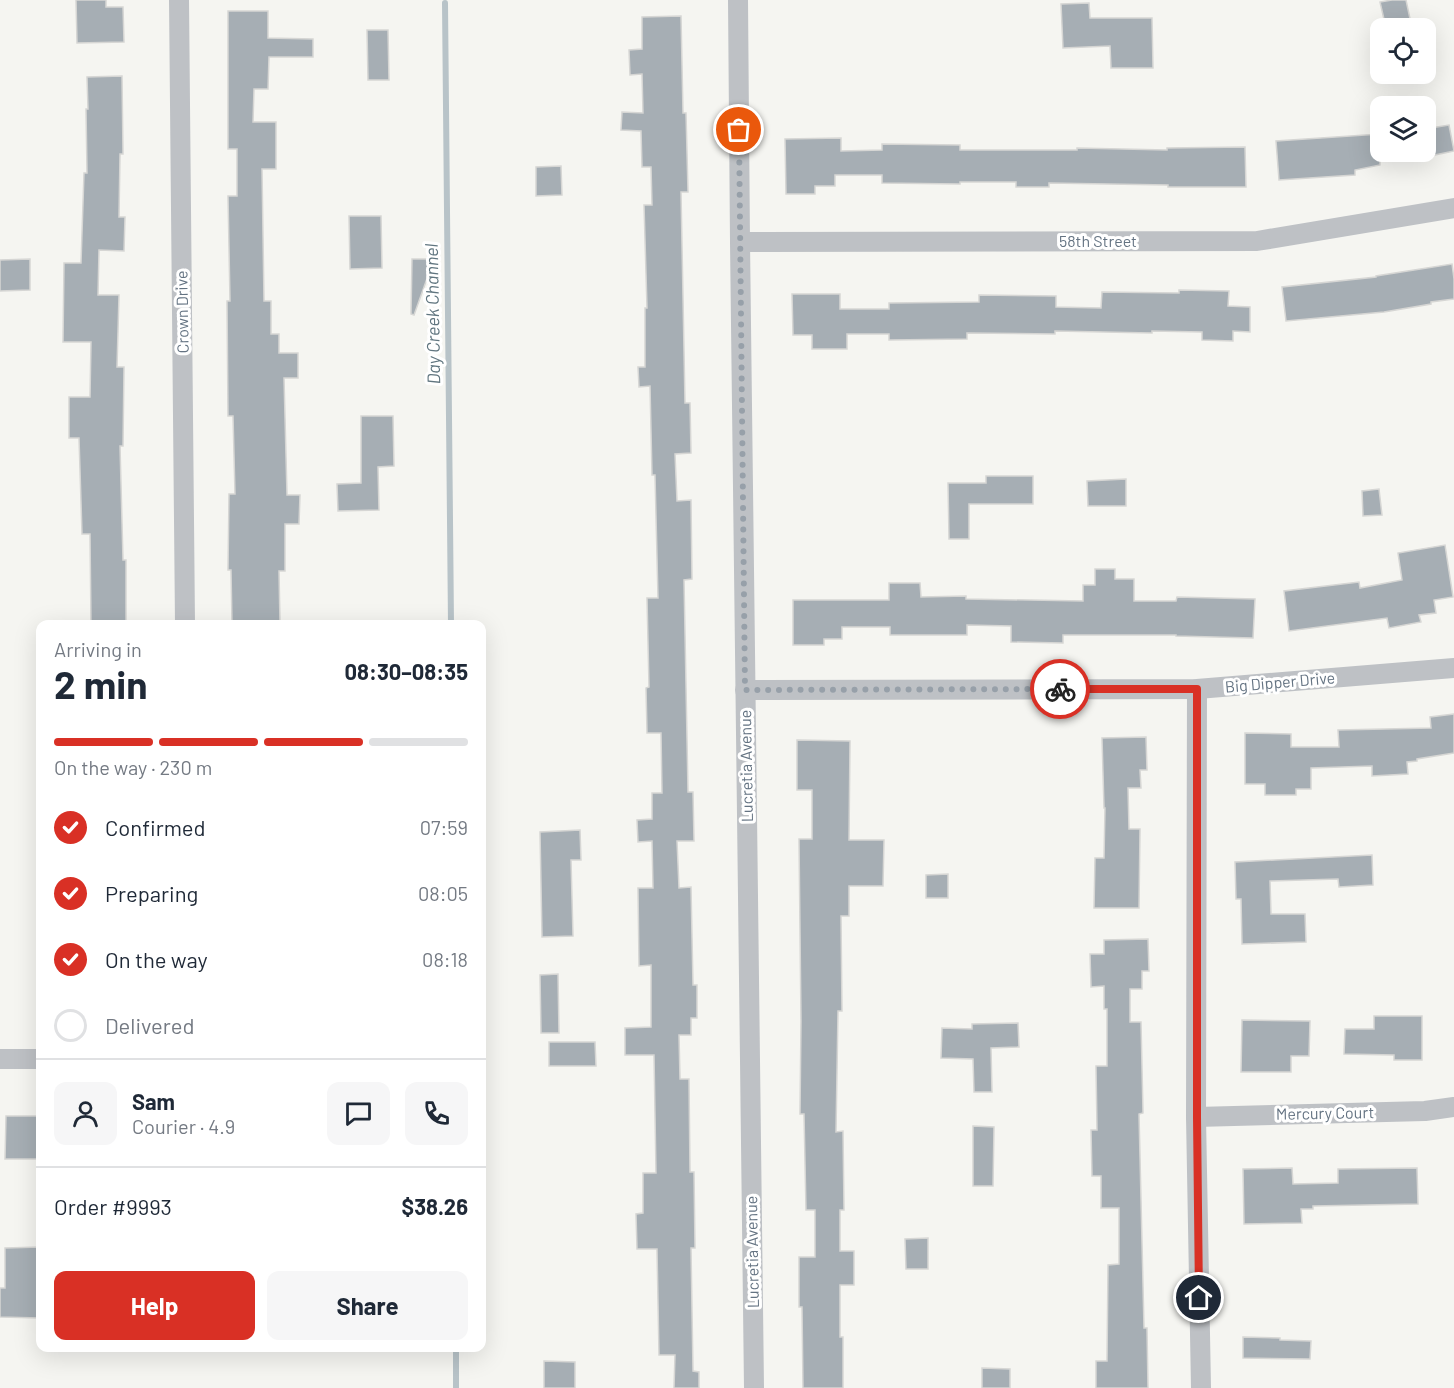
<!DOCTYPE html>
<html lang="en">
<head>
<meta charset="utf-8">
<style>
	:root { --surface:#fff; --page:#f6f6f7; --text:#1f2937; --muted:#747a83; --line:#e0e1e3; --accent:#d93025 }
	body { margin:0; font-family:Barlow,sans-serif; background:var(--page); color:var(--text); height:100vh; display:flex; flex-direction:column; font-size:22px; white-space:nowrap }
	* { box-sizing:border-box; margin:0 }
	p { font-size:20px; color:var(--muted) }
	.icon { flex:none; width:33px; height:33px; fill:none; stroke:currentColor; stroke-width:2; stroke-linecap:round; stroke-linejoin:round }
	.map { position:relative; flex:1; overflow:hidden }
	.side { position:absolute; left:36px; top:620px; width:450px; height:732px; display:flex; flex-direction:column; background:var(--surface); border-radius:12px; box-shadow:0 6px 24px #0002 }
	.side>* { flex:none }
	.tools { position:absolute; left:1370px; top:18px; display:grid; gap:12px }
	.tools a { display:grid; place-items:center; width:66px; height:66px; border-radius:12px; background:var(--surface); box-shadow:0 6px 24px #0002; font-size:30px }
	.pin { position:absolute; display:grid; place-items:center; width:51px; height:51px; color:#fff; margin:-26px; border:3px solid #fff; border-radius:50%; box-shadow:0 2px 6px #0007 }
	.courier { position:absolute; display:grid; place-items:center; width:60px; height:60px; margin:-30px; border:4px solid #d93025; border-radius:50%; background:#fff; color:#222; box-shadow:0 2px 8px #0007 }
	.summary em { font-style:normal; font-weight:700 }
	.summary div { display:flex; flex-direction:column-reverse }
	.summary { display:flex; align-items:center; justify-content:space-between; height:102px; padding:0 18px }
	h1 { font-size:39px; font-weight:700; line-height:45px }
	.bar { display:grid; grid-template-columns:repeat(4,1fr); gap:9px 6px; align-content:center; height:72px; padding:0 18px }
	.bar i { height:8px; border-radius:4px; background:var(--line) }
	.bar .on { background:var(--accent) }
	.bar p { grid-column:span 4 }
	.line { display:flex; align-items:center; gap:15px; padding:0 18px; border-top:2px solid var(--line) }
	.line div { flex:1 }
	.round { display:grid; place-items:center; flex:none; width:63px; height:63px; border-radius:12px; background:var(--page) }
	ol { padding:0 18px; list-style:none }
	li { display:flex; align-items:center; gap:18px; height:66px }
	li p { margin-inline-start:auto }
	li .icon { padding:6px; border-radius:50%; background:var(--accent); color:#fff; stroke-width:4 }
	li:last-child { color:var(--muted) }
	li i { width:33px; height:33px; border:3px solid var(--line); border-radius:50% }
	.button { display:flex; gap:12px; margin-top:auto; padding:12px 18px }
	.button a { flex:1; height:69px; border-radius:12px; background:var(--accent); color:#fff; font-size:24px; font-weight:700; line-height:69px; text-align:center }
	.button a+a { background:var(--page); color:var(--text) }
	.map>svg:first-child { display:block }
</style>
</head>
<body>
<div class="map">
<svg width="1454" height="1388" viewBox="0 0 1454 1388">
	<rect width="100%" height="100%" fill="#f5f5f1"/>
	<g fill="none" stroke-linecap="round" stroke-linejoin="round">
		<!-- stream -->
		<g stroke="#b8c3c8" stroke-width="6">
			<polyline points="445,3 451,624"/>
			<polyline points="456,1347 456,1388"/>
		</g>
	</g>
	<!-- building -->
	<g fill="#a6aeb4" stroke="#d6d6d4" stroke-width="1.5">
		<polygon points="76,0 106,0 106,7 123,7 124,42 77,43"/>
		<polygon points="1392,0 1406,0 1412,28 1386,28 1380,2"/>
		<polygon points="1089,3 1090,18 1152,18 1153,68 1111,68 1110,46 1063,48 1061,4"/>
		<polygon points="228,11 268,11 268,38 313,39 313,57 269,57 268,89 254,89 253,122 276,122 276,169 262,169 264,301 271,301 271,334 279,334 279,353 298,353 298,378 284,378 287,495 300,495 299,524 285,524 285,571 279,571 280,624 232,624 231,570 228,570 229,494 235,494 233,416 228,416 227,301 230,301 228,196 237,196 237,149 228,149"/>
		<polygon points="681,16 683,113 686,113 688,192 681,192 685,403 690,403 691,453 675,454 677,501 691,500 692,579 684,580 688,792 693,792 694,841 677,841 679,888 691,887 693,985 697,985 697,1018 691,1018 691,1035 679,1035 680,1079 689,1079 690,1172 694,1172 695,1248 691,1248 693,1371 699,1372 699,1388 674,1388 675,1355 659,1355 657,1249 637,1249 636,1214 643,1213 643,1173 656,1173 654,1055 625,1055 625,1028 651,1027 651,965 639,966 638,888 653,888 652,841 638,842 637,820 652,819 652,793 662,793 661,733 647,733 646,688 649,687 647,598 658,598 655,475 652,475 650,386 639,387 638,367 645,367 645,308 647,308 644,205 652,205 651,167 642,167 641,131 621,130 622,112 643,113 642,74 630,75 629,50 642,49 642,17"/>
		<polygon points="367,30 388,30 389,80 368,80"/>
		<polygon points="122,76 123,154 120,154 119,217 125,217 124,251 99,250 98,295 119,295 117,367 124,367 123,446 120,446 123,560 126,560 126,624 91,624 90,534 82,534 79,438 69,438 69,397 90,397 91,342 63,342 64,263 81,263 84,173 87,173 86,109 88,109 87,77"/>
		<polygon points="1449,125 1454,151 1425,157 1425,129"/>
		<polygon points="1380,134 1380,165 1355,170 1355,175 1279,180 1276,141"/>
		<polygon points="841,138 841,151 882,150 882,144 960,145 960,150 1077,150 1077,148 1167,150 1167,148 1245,147 1246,187 1168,187 1168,185 1049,183 1049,187 1016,187 1016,182 960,182 960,184 882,183 882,175 835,175 835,186 815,186 815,194 786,194 785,139"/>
		<polygon points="561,166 562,195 536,196 536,167"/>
		<polygon points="349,216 381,216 382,268 350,269"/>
		<polygon points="30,259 30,290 0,291 0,260"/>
		<polygon points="412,259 434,259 414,315 411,314"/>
		<polygon points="1452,264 1454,279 1454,299 1431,302 1431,304 1384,312 1286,321 1282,287 1376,277 1376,276"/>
		<polygon points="1179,290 1229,291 1228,306 1250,307 1250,332 1233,331 1233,341 1202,340 1202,332 1152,331 1152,333 1055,331 1055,334 967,333 967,339 889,340 889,334 847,334 847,349 812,349 812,335 793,335 792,294 840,294 840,309 889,309 889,303 979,302 979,295 1056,296 1056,307 1101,308 1102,292 1179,293"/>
		<polygon points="361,416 393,416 394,466 378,467 379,510 338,511 337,484 361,483"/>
		<polygon points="986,476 1033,476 1033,504 969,504 969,539 949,539 948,483 986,483"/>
		<polygon points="1126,479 1126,506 1088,506 1087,481"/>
		<polygon points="1379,489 1382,515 1363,516 1362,491"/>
		<polygon points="1445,545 1453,597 1434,600 1436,613 1419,615 1421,622 1389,628 1387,618 1289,631 1284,591 1359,582 1360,588 1402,580 1398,553"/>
		<polygon points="1095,569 1115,569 1115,579 1134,579 1134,601 1176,601 1177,597 1255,599 1253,638 1176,636 1176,635 1063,635 1063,643 1011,642 1011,626 967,625 967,635 890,635 890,627 842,627 842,639 824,639 824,645 793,645 793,600 889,600 889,583 920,583 921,597 966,596 966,599 1083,601 1083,585 1095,585"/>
		<polygon points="1454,714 1454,753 1417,759 1417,761 1407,762 1408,774 1372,776 1372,766 1311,768 1311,789 1296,789 1296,795 1265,795 1265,784 1245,784 1245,733 1291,734 1291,747 1339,747 1338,730 1431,728 1430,717"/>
		<polygon points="1146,737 1147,770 1140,770 1141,788 1128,788 1129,829 1140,829 1139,908 1094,908 1095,858 1104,858 1105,808 1104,808 1102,738"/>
		<polygon points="797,740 850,741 849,840 884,840 883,886 849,886 849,916 841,916 842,1011 838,1011 836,1132 843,1131 844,1210 840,1210 840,1251 854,1251 854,1285 840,1285 840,1337 843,1337 843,1388 803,1388 802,1307 799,1307 799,1257 815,1257 815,1210 806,1210 804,1114 800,1114 801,1021 799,839 812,839 812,790 797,790"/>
		<polygon points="580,830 581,860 571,860 573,936 542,937 540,832"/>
		<polygon points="1372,855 1373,885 1339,887 1338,879 1270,881 1271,914 1305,914 1306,942 1242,944 1241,899 1236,899 1235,862"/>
		<polygon points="948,874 948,898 926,898 926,875"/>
		<polygon points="1148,939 1149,971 1142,971 1142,989 1130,989 1130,1022 1141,1022 1143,1113 1139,1114 1144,1328 1147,1328 1148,1388 1096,1388 1096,1361 1107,1361 1108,1265 1119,1264 1119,1208 1101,1208 1101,1176 1092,1176 1091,1130 1097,1130 1096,1066 1107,1066 1107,1009 1104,1009 1104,986 1091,987 1090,954 1104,954 1104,940"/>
		<polygon points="558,974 559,1033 541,1033 540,975"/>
		<polygon points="1374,1016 1422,1016 1422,1060 1394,1060 1394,1055 1344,1054 1345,1029 1374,1029"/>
		<polygon points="1242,1020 1310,1021 1309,1056 1291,1056 1291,1072 1241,1072"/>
		<polygon points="1018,1023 1019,1047 991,1048 992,1092 974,1092 973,1059 941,1058 942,1028 972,1029 972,1024"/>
		<polygon points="549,1042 595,1042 596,1066 549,1066"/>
		<polygon points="6,1116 40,1116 40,1159 5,1159"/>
		<polygon points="973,1126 994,1127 993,1186 973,1186"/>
		<polygon points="1292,1168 1293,1184 1338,1183 1338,1169 1417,1168 1418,1204 1313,1206 1313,1209 1301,1209 1302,1223 1244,1224 1243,1169"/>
		<polygon points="928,1238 928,1269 906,1269 905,1239"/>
		<polygon points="40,1247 40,1318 0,1317 0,1288 5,1288 5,1248"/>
		<polygon points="1243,1337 1280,1338 1280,1340 1311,1341 1310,1359 1243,1358"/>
		<polygon points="544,1361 575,1362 575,1388 544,1388"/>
		<polygon points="982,1368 1010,1369 1010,1388 982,1388"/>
	</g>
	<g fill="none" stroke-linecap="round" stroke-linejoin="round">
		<!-- minor -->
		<g stroke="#bec1c5" stroke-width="20">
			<polyline points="179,0 185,624"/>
			<polyline points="738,0 740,242 754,1388"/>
			<polyline points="740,242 1257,241 1454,208"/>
			<polyline points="1197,689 1196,1117 1201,1388"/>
			<polyline points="745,690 1197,689 1454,668"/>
			<polyline points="0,1059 40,1059"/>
			<polyline points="1196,1117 1425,1111 1454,1107"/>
		</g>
	</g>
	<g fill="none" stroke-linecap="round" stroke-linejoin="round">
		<!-- done -->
		<polyline stroke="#97a0a9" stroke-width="6" stroke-dasharray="0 10.8" points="739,130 745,690 1060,689"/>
		<!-- route -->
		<polyline stroke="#d93025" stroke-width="8" points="1060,689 1197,689 1197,1117 1199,1298"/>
	</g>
	<g text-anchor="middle" stroke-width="6" stroke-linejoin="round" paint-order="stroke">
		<!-- street labels -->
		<g font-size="16" fill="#647382" stroke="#fff">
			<text x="1098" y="247">58th Street</text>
			<text transform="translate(182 312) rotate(-91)" y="6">Crown Drive</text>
			<text transform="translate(1280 682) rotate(-5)" y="6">Big Dipper Drive</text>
			<text transform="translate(746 766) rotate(-91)" y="6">Lucretia Avenue</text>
			<text transform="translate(1325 1113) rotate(-1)" y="6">Mercury Court</text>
			<text transform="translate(752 1252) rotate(-91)" y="6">Lucretia Avenue</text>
		</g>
		<!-- water labels -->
		<g font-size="18" font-style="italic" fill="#60757f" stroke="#fff">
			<text transform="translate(433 314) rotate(-91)" y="6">Day Creek Channel</text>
		</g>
	</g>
</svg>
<div class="tools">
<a><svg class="icon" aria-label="locate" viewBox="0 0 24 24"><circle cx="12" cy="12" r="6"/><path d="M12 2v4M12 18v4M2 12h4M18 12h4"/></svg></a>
<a><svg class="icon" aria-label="layers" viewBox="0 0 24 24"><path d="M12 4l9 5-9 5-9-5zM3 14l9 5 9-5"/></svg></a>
</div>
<div class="pin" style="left:739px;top:130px;background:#ea580c"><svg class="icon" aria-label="bag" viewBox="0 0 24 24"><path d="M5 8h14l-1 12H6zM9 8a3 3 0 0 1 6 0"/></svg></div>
<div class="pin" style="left:1199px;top:1298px;background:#1f2937"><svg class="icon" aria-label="home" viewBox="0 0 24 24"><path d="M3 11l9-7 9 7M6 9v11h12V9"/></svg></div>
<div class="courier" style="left:1060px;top:689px"><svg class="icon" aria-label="bike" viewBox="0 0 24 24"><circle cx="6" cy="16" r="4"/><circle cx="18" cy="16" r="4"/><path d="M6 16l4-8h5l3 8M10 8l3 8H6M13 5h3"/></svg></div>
<section class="side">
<div class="summary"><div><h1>2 min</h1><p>Arriving in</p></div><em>08:30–08:35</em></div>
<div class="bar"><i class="on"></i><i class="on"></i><i class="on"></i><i></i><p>On the way · 230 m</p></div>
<ol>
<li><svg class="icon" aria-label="check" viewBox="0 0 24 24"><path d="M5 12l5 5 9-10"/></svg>Confirmed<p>07:59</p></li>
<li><svg class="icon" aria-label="check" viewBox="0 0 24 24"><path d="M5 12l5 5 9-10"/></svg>Preparing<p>08:05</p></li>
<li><svg class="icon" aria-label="check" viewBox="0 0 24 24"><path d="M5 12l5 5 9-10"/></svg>On the way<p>08:18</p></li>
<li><i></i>Delivered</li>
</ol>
<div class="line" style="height:108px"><a class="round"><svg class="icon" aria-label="person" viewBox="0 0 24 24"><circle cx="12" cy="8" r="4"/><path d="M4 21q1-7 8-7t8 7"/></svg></a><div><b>Sam</b><p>Courier · 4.9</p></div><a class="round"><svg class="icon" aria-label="chat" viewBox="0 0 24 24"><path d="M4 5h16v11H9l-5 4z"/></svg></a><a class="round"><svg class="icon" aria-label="phone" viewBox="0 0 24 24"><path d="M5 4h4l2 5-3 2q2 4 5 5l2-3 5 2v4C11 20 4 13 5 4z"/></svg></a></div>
<div class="line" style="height:78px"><div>Order #9993</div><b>$38.26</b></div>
<div class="button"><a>Help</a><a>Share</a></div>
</section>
</div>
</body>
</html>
